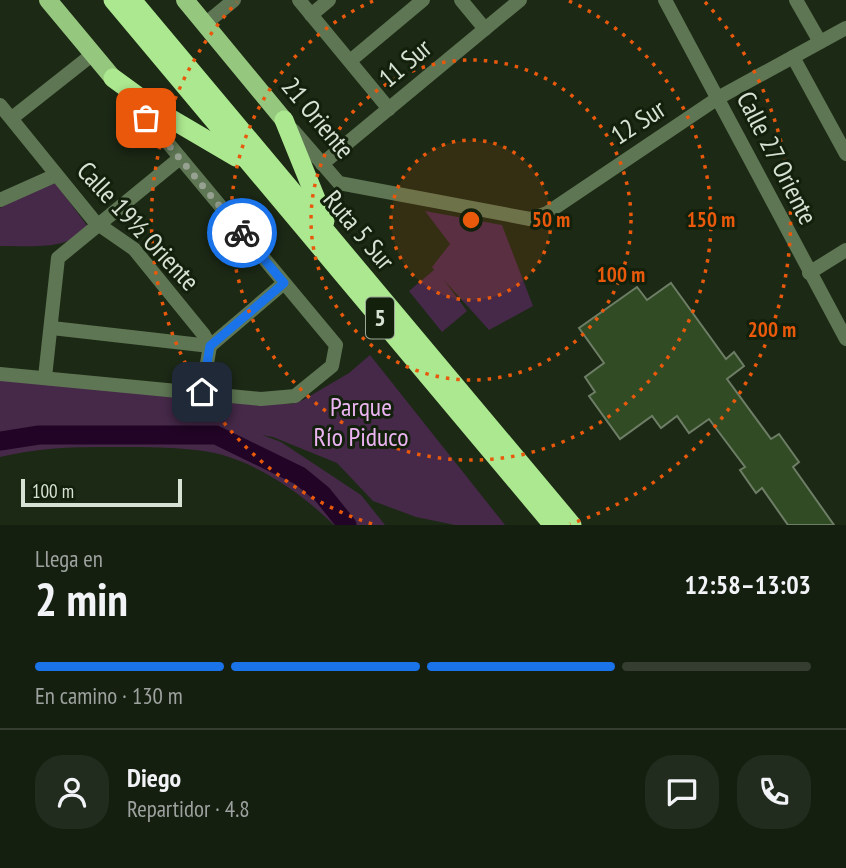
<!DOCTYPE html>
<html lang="es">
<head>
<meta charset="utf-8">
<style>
	:root { --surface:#151f10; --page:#222c1e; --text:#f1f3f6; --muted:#9da29f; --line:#343d30; --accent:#1a73e8 }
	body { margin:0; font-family:"PT Sans Narrow",sans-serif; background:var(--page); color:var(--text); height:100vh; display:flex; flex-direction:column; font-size:26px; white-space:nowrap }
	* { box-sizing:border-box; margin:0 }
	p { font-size:23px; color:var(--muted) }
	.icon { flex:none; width:38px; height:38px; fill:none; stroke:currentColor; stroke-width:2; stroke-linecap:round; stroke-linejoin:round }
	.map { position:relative; height:525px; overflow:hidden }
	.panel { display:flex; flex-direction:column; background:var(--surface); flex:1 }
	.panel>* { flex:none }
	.scale { position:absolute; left:21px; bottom:18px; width:161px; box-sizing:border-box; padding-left:7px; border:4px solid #d8e2d4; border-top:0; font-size:19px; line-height:24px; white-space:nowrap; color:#d8e2d4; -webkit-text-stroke:5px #12200c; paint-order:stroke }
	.pin { position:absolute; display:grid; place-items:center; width:60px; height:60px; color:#fff; margin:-30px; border-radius:14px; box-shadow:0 4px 10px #0006 }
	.courier { position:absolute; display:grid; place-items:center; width:70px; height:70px; margin:-35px; border:5px solid #1a73e8; border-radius:50%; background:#fff; color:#222; box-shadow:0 2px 9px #0007 }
	.head em { font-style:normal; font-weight:700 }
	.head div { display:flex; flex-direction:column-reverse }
	.head { display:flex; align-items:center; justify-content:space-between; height:119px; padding:0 35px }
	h1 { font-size:46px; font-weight:700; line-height:52px }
	.bar { display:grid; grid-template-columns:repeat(4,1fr); gap:10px 7px; align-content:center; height:84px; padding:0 35px }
	.bar i { height:9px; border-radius:5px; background:var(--line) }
	.bar .selected { background:var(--accent) }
	.bar p { grid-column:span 4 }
	.line { display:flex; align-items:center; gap:18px; padding:0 35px; border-top:2px solid var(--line) }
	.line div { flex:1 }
	.round { display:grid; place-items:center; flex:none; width:74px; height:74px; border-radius:28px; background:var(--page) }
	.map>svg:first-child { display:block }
</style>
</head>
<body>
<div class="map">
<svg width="846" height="525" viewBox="0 0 846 525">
	<rect width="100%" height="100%" fill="#1c2915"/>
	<!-- green -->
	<g fill="#462949">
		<path d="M 54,181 L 88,227 C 66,252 31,245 0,246 L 0,208 Z"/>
		<polygon points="425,211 502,225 533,306 489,330 444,280 467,311 442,332 409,291 434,270 432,267 450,244"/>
		<path d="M 370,355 L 505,525 L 455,525 L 416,517 L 373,501 L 337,463 L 273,437 L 262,435 L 281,442 L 361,495 L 385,525 L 334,525 C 300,492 252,458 204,451 C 175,447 147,447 118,447 C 73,447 44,447 0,457 L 0,381 L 40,378 L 256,403 L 292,404 L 303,400 L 349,373 Z"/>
	</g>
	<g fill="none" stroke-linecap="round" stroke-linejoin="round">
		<!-- river -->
		<polyline stroke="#220526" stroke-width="19" points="0,441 39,435 216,435 300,476 322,494 347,525"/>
	</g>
	<!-- building -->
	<polygon fill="#314c24" stroke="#6e7e66" stroke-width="2" points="671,283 726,359 734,352 744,366 727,379 771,439 779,434 799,462 793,467 834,525 788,525 762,488 756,493 740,470 745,467 709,419 689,433 677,416 661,428 652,416 620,439 589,396 595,392 585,377 604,363 579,328 637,287 647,300"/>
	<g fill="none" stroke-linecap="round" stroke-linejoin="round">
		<!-- minor -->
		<g stroke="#5e7653" stroke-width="14">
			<polyline points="299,0 389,109"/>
			<polyline points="461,0 485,29"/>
			<polyline points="665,0 846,339"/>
			<polyline points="796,0 820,42"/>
			<polyline points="311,15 329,0"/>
			<polyline points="205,24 234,0"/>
			<polyline points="793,57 846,154"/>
			<polyline points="350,61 423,0"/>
			<polyline points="0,105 95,222 134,249 204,335 210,346 202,392"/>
			<polyline points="12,118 93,54"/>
			<polyline points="293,130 339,183 530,219 547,213 718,98 846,28"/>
			<polyline points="322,164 520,0"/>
			<polyline points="0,200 56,175"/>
			<polyline points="809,273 846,250"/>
			<polyline points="52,328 210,346 284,283"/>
			<polyline points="0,374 261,399 295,396 332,366 336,345 128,95"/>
			<polyline points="45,377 58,258 180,158"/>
		</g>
		<!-- major -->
		<g stroke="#96c77e" stroke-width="18">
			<polyline points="48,0 113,78"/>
			<polyline points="185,0 284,120"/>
		</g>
		<!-- highway -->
		<g stroke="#ace88f" stroke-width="19">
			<polyline points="113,0 553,525"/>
			<polyline points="132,0 572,525"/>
			<polyline points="113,78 161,113 236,157"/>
			<polyline points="284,120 325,221"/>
		</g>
	</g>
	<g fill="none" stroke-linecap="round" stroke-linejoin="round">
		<!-- done -->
		<polyline stroke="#96a191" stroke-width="7" stroke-dasharray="0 12.6" points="146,118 242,233"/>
		<!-- route -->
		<polyline stroke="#1a73e8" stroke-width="9" points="202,392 210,346 284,283 242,233"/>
	</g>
	<!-- distance rings -->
	<circle cx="471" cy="220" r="80" fill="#e8590c" fill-opacity=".12"/>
	<g fill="none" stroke="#e8590c" stroke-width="3.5" stroke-dasharray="3.5 7">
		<circle cx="471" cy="220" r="80"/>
		<circle cx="471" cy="220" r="160"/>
		<path d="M569 1A240 240 0 1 1 373 1"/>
		<path d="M372 524A320 320 0 0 1 237 2M705 2A320 320 0 0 1 570 524"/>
	</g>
	<g text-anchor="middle" stroke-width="6" stroke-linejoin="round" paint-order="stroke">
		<!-- shield labels -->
		<rect fill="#12200c" stroke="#9da898" stroke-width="2" x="366" y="297.5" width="28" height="41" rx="5"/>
		<g font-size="24" font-weight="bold" fill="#d8e2d4">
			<text x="380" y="326">5</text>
		</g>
		<!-- street labels -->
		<g font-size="26" fill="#d8e2d4" stroke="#12200c">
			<text transform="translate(405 63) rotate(-40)" y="9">11 Sur</text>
			<text transform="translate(318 118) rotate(50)" y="9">21 Oriente</text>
			<text transform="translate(638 122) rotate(-33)" y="9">12 Sur</text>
			<text transform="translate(777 158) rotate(63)" y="9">Calle 27 Oriente</text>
			<text transform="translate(138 226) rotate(47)" y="9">Calle 19½ Oriente</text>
			<text transform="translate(359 230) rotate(50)" y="9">Ruta 5 Sur</text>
		</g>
		<!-- park labels -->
		<g font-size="26" fill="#ecb5f2" stroke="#12200c">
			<text x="361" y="416">Parque<tspan x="361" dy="30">Río Piduco</tspan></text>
		</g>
	</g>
	<circle cx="471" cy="220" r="10" fill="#e8590c" stroke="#12200c" stroke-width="3.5"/>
	<g font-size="21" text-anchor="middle" font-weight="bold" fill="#e8590c" stroke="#12200c" stroke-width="6" stroke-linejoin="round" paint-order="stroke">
		<text x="551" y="227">50 m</text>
		<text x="711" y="227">150 m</text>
		<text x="621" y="282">100 m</text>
		<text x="772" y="337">200 m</text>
	</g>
</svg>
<div class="scale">100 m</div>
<div class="pin" style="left:146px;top:118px;background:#ea580c"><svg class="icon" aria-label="bag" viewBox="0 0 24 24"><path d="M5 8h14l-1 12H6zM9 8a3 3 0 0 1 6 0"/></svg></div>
<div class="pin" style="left:202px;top:392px;background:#1f2937"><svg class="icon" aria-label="home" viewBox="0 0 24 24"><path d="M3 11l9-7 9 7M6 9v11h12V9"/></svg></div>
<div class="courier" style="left:242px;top:233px"><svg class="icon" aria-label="bike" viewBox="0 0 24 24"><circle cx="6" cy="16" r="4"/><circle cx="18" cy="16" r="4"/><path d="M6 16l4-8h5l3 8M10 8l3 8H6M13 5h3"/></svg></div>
</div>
<section class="panel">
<div class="head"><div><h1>2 min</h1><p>Llega en</p></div><em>12:58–13:03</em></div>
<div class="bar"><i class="selected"></i><i class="selected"></i><i class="selected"></i><i></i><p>En camino · 130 m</p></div>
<div class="line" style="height:126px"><a class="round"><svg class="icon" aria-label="person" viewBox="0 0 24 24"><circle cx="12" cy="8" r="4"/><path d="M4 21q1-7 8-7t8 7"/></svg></a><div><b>Diego</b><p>Repartidor · 4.8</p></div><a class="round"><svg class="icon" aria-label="chat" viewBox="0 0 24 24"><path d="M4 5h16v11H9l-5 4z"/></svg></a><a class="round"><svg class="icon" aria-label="phone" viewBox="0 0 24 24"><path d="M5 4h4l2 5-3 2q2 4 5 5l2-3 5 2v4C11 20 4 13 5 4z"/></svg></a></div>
</section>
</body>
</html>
